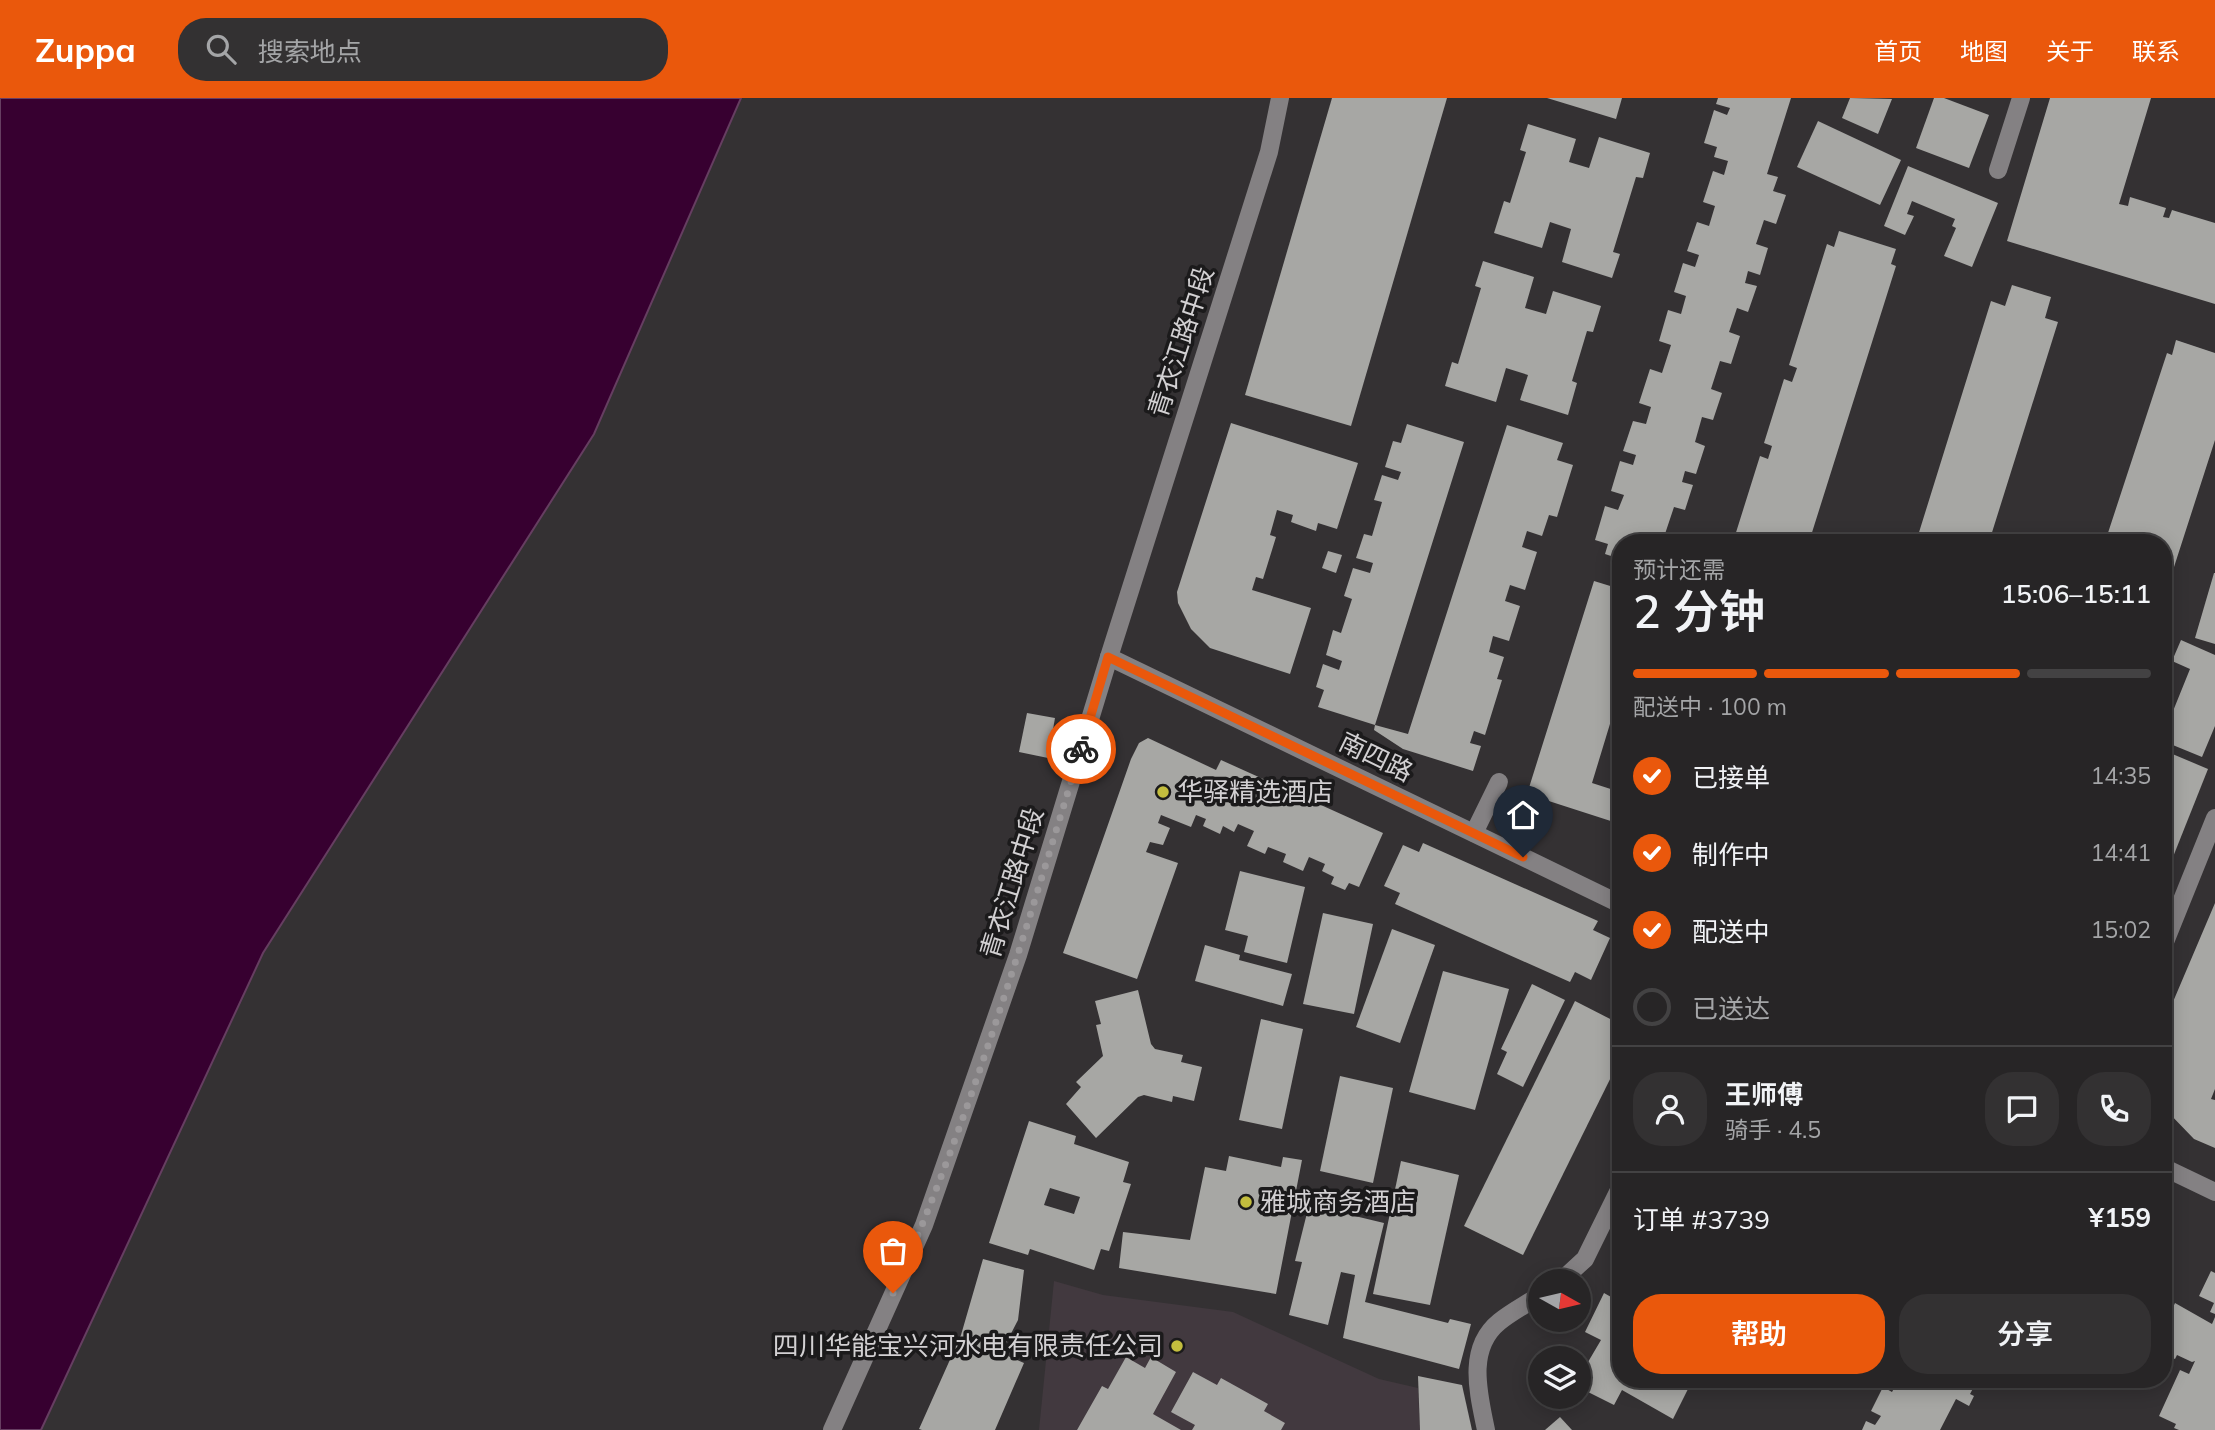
<!DOCTYPE html>
<html lang="zh">
<head>
<meta charset="utf-8">
<style>
	:root { --surface:#272526; --page:#333132; --text:#f1f3f6; --muted:#a4a5a7; --line:#434243; --accent:#ea580c }
	body { margin:0; font-family:Mulish,"Noto Sans SC",sans-serif; background:var(--page); color:var(--text); height:100vh; display:flex; flex-direction:column; font-size:26px; white-space:nowrap }
	* { box-sizing:border-box; margin:0 }
	p { font-size:23px; color:var(--muted) }
	.icon { flex:none; width:38px; height:38px; fill:none; stroke:currentColor; stroke-width:2; stroke-linecap:round; stroke-linejoin:round }
	.map { position:relative; flex:1; overflow:hidden }
	.sheet { position:absolute; left:1612px; top:436px; width:560px; height:854px; display:flex; flex-direction:column; background:var(--surface); border-radius:28px; box-shadow:0 4px 18px #0003,0 0 0 2px var(--line) }
	.sheet>* { flex:none }
	.needle { width:46px; rotate:98deg }
	.tools { position:absolute; left:1528px; top:1171px; display:grid; gap:14px }
	.tools a { display:grid; place-items:center; width:63px; height:63px; border-radius:50%; background:var(--surface); box-shadow:0 4px 18px #0003,0 0 0 2px var(--line); font-size:35px }
	.pin { position:absolute; display:grid; place-items:center; width:60px; height:60px; color:#fff; margin:-72px -30px; border-radius:50% 50% 50% 0; rotate:-45deg; box-shadow:0 0 7px #0007 }
	.pin .icon { rotate:45deg }
	.courier { position:absolute; display:grid; place-items:center; width:70px; height:70px; margin:-35px; border:5px solid #ea580c; border-radius:50%; background:#fff; color:#222; box-shadow:0 2px 9px #0007 }
	.summary em { font-style:normal; font-weight:600 }
	.summary div { display:flex; flex-direction:column-reverse }
	.summary { display:flex; align-items:center; justify-content:space-between; height:119px; padding:0 21px }
	h1 { font-size:46px; font-weight:600; line-height:52px }
	.bar { display:grid; grid-template-columns:repeat(4,1fr); gap:10px 7px; align-content:center; height:84px; padding:0 21px }
	.bar i { height:9px; border-radius:5px; background:var(--line) }
	.bar .selected { background:var(--accent) }
	.bar p { grid-column:span 4 }
	.line { display:flex; align-items:center; gap:18px; padding:0 21px; border-top:2px solid var(--line) }
	.line div { flex:1 }
	.round { display:grid; place-items:center; flex:none; width:74px; height:74px; border-radius:28px; background:var(--page) }
	ol { padding:0 21px; list-style:none }
	li { display:flex; align-items:center; gap:21px; height:77px }
	li p { margin-inline-start:auto }
	li .icon { padding:7px; border-radius:50%; background:var(--accent); color:#fff; stroke-width:4 }
	li:last-child { color:var(--muted) }
	li i { width:38px; height:38px; border:4px solid var(--line); border-radius:50% }
	.button { display:flex; gap:14px; margin-top:auto; padding:14px 21px }
	.button a { flex:1; height:80px; border-radius:28px; background:var(--accent); color:#fff; font-size:28px; font-weight:600; line-height:80px; text-align:center }
	.button a+a { background:var(--page); color:var(--text) }
	header { display:flex; align-items:center; gap:42px; box-sizing:border-box; height:98px; padding:0 35px; background:var(--accent); color:#fff }
	header strong { font-size:33px }
	nav { display:flex; gap:38px; margin-inline-start:auto; font-size:24px }
	.search { width:490px; height:63px; background:var(--page); display:flex; align-items:center; gap:18px; box-sizing:border-box; padding:0 24px; border-radius:28px; color:var(--muted); font-size:26px }
	.map>svg:first-child { display:block }
</style>
</head>
<body>
<header>
<strong>Zuppa</strong>
<div class="search"><svg class="icon" aria-label="search" viewBox="0 0 24 24"><circle cx="10" cy="10" r="6"/><path d="M15 15l6 6"/></svg>搜索地点</div>
<nav><a>首页</a><a>地图</a><a>关于</a><a>联系</a></nav>
</header>
<div class="map">
<svg width="2215" height="1332" viewBox="0 0 2215 1332">
	<rect width="100%" height="100%" fill="#343133"/>
	<!-- built -->
	<polygon fill="#42393f" points="1054,1183 1103,1197 1233,1214 1379,1281 1418,1290 1420,1332 1039,1332"/>
	<!-- water -->
	<polygon fill="#370030" stroke="#663e61" stroke-width="2" points="0,0 741,0 594,336 263,855 41,1332 0,1332"/>
	<!-- building -->
	<g fill="#a7a7a4" fill-rule="evenodd">
		<polygon points="1332,0 1447,0 1351,328 1245,297"/>
		<polygon points="1547,0 1622,0 1616,21"/>
		<polygon points="1718,0 1791,0 1767,76 1778,79 1773,93 1786,97 1776,126 1764,122 1756,146 1768,150 1760,177 1748,173 1745,185 1757,188 1748,214 1737,210 1729,234 1740,238 1731,266 1720,263 1711,291 1722,295 1713,322 1702,319 1695,344 1705,348 1696,376 1685,373 1682,384 1693,387 1685,412 1674,409 1665,436 1676,439 1674,444 1620,444 1620,461 1605,456 1608,446 1595,442 1605,408 1618,412 1624,397 1611,393 1620,363 1633,367 1636,357 1623,353 1633,323 1646,326 1651,309 1639,305 1650,271 1662,275 1671,247 1659,243 1668,212 1681,216 1686,198 1674,194 1683,165 1695,169 1699,157 1687,153 1697,124 1709,128 1715,108 1703,104 1713,73 1724,77 1728,63 1714,59 1717,49 1704,45 1714,12 1727,17 1730,10 1716,6"/>
		<polygon points="1850,0 1892,1 1878,36 1842,20"/>
		<polygon points="1934,0 1944,0 1989,17 1969,70 1916,50"/>
		<polygon points="2050,0 2151,0 2119,106 2128,108 2130,99 2166,110 2163,119 2169,120 2172,112 2215,125 2215,206 2007,143"/>
		<polygon points="1818,23 1901,62 1880,107 1797,69"/>
		<polygon points="1528,26 1576,41 1569,64 1589,70 1599,39 1650,55 1643,80 1636,79 1613,154 1620,156 1612,180 1562,164 1571,131 1550,124 1542,150 1494,135 1504,103 1510,105 1526,54 1520,52"/>
		<polygon points="1908,68 1998,105 1972,169 1944,158 1956,130 1952,128 1955,121 1912,103 1907,116 1914,118 1905,137 1884,128"/>
		<polygon points="1839,133 1896,151 1891,166 1896,168 1809,444 1733,444 1760,358 1768,361 1772,348 1764,345 1784,281 1792,284 1797,270 1789,267 1827,146 1834,149"/>
		<polygon points="1483,163 1534,179 1525,210 1546,216 1553,193 1601,208 1593,234 1587,233 1572,283 1577,285 1568,317 1520,302 1528,277 1506,270 1496,304 1445,288 1452,264 1458,266 1481,190 1475,188"/>
		<polygon points="2012,187 2051,199 2045,220 2058,224 1989,444 1916,444 1991,203 2005,208"/>
		<polygon points="2176,242 2215,255 2215,342 2164,500 2163,444 2105,444 2167,255 2172,257"/>
		<polygon points="1231,325 1358,365 1337,431 1318,425 1316,433 1291,424 1293,417 1277,412 1270,437 1276,439 1263,481 1256,479 1252,492 1311,510 1290,576 1210,550 1191,531 1178,505 1177,494"/>
		<polygon points="1407,326 1464,344 1375,627 1318,609 1324,592 1316,589 1323,566 1339,572 1342,563 1326,557 1333,532 1341,535 1352,501 1344,498 1353,470 1370,475 1373,465 1356,460 1364,436 1372,438 1382,404 1374,402 1382,377 1398,382 1401,374 1385,369 1393,343 1401,345"/>
		<polygon points="1507,327 1563,345 1557,362 1573,367 1557,419 1549,417 1542,438 1527,433 1522,449 1537,454 1525,492 1510,487 1505,503 1520,508 1509,543 1493,538 1489,554 1504,559 1497,581 1502,582 1485,637 1474,633 1470,645 1481,648 1473,673 1403,651 1374,632 1375,627 1408,636"/>
		<polygon points="1328,453 1342,457 1336,475 1322,470"/>
		<polygon points="2214,475 2215,475 2215,546 2195,540"/>
		<polygon points="1594,483 1620,491 1620,593 1592,685 1620,694 1620,726 1527,696"/>
		<polygon points="2181,542 2215,557 2215,628 2202,659 2163,643 2163,621 2169,623 2190,571 2172,563"/>
		<polygon points="1027,615 1055,620 1048,660 1019,654"/>
		<polygon points="1148,640 1216,672 1221,662 1383,735 1359,789 1349,785 1345,792 1331,786 1334,779 1322,773 1325,766 1309,759 1303,773 1283,764 1286,756 1268,749 1265,756 1247,748 1254,733 1238,726 1234,734 1223,728 1220,736 1203,728 1206,721 1196,717 1191,729 1161,717 1158,725 1170,730 1163,747 1150,744 1146,754 1178,765 1137,881 1063,855 1131,661 1139,645"/>
		<polygon points="2163,652 2208,671 2169,769 2163,767"/>
		<polygon points="1423,745 1598,823 1593,832 1610,840 1591,882 1575,874 1570,884 1395,806 1400,795 1384,788 1403,747 1419,754"/>
		<polygon points="1240,773 1305,789 1287,865 1244,854 1248,838 1225,832"/>
		<polygon points="2215,805 2215,991 2211,1001 2215,1002 2215,1050 2194,1041 2166,1012 2163,1002 2164,925"/>
		<polygon points="1323,815 1373,826 1354,916 1303,906"/>
		<polygon points="1392,831 1435,847 1400,945 1356,929"/>
		<polygon points="1205,847 1240,857 1239,862 1292,876 1283,908 1195,883"/>
		<polygon points="1443,873 1509,891 1475,1012 1409,994"/>
		<polygon points="1532,886 1565,902 1523,989 1497,976 1507,954 1501,951"/>
		<polygon points="1138,892 1151,946 1155,951 1183,957 1181,964 1202,969 1194,1003 1173,998 1172,1004 1144,997 1138,999 1096,1040 1066,1006 1081,989 1076,984 1103,958 1096,927 1101,926 1095,903"/>
		<polygon points="1575,903 1620,926 1620,961 1523,1157 1464,1128"/>
		<polygon points="1261,921 1303,931 1282,1031 1239,1022"/>
		<polygon points="1340,978 1393,990 1373,1085 1320,1073"/>
		<path d="M 1029,1023 L 1076,1038 L 1074,1046 L 1129,1064 L 1123,1084 L 1131,1086 L 1109,1153 L 1101,1151 L 1094,1172 L 1030,1151 L 1028,1157 L 989,1145 ZM 1050,1090 L 1080,1099 L 1074,1116 L 1044,1107 Z"/>
		<polygon points="1229,1058 1281,1069 1283,1059 1302,1062 1276,1196 1119,1170 1123,1134 1190,1142 1205,1069 1226,1073"/>
		<polygon points="1401,1063 1459,1077 1430,1207 1373,1196"/>
		<polygon points="1309,1107 1384,1125 1365,1204 1448,1225 1450,1221 1471,1226 1459,1271 1343,1240 1355,1177 1341,1174 1328,1227 1289,1217 1302,1164 1295,1163"/>
		<polygon points="983,1161 1024,1172 1018,1222 1001,1255 1024,1265 995,1332 922,1332 919,1331 961,1237"/>
		<polygon points="2211,1173 2215,1175 2215,1216 2210,1214 2214,1205 2199,1198"/>
		<polygon points="1604,1195 1620,1204 1620,1281 1692,1283 1673,1321 1622,1292 1614,1307 1578,1289 1578,1281 1601,1242 1585,1234"/>
		<polygon points="2175,1205 2212,1226 2215,1219 2215,1332 2179,1332 2174,1330 2176,1326 2159,1318 2180,1272 2189,1276 2195,1263 2192,1264 2177,1257 2175,1261 2163,1256 2163,1232"/>
		<polygon points="1126,1259 1145,1270 1151,1259 1176,1274 1153,1316 1181,1332 1077,1332 1102,1288 1108,1291"/>
		<polygon points="1193,1274 1217,1287 1221,1280 1268,1306 1264,1313 1285,1325 1281,1332 1192,1332 1195,1327 1171,1314"/>
		<polygon points="1418,1278 1462,1287 1472,1332 1420,1332"/>
		<polygon points="1899,1281 1918,1282 1978,1281 1970,1296 1974,1298 1969,1308 1956,1301 1940,1332 1862,1332 1866,1323 1875,1327 1881,1318 1871,1313 1883,1289 1892,1294"/>
		<polygon points="1560,1319 1572,1332 1545,1332"/>
	</g>
	<g fill="none" stroke-linecap="round" stroke-linejoin="round">
		<!-- service -->
		<polyline stroke="#848183" stroke-width="18" points="1474,735 1499,684"/>
		<!-- minor -->
		<g stroke="#848183" stroke-width="18">
			<polyline points="1998,72 2021,0"/>
			<polyline points="2163,849 2215,720"/>
			<polyline points="1561,1183 1585,1161 1620,1090"/>
			<path d="M 1486,1332 C 1479,1297 1466,1251 1499,1224 C 1511,1214 1527,1206 1540,1197"/>
		</g>
		<!-- tertiary -->
		<g stroke="#848183" stroke-width="18">
			<polyline points="1109,559 1620,806"/>
			<polyline points="2163,1069 2215,1094"/>
		</g>
		<!-- secondary -->
		<polyline stroke="#848183" stroke-width="18" points="832,1332 924,1127 1018,857 1109,559 1269,54 1280,0"/>
	</g>
	<g fill="none" stroke-linecap="round" stroke-linejoin="round">
		<!-- done -->
		<path stroke="#9b989a" stroke-width="7" stroke-dasharray="0 12.6" d="M 893,1195 C 971,1020 1025,834 1081,651"/>
		<!-- route -->
		<polyline stroke="#ea580c" stroke-width="9" points="1081,651 1108,559 1523,759"/>
	</g>
	<!-- markers -->
	<g fill="#c3bd3e" stroke="#1b1a1b" stroke-width="2.5">
		<circle cx="1163" cy="694" r="7"/>
		<circle cx="1246" cy="1104" r="7"/>
		<circle cx="1177" cy="1248" r="7"/>
	</g>
	<g text-anchor="middle" stroke-width="7" stroke-linejoin="round" paint-order="stroke">
		<!-- street labels -->
		<g font-size="26" fill="#d2d0d2" stroke="#1b1a1b">
			<text transform="translate(1181 244) rotate(-72)" y="9">青衣江路中段</text>
			<text transform="translate(1376 659) rotate(26)" y="9">南四路</text>
			<text transform="translate(1012 785) rotate(-73)" y="9">青衣江路中段</text>
		</g>
		<!-- poi labels -->
		<g font-size="26" fill="#d2d0d2" stroke="#1b1a1b" text-anchor="start">
			<text x="1177" y="703">华驿精选酒店</text>
			<text x="1260" y="1113">雅城商务酒店</text>
			<text x="1163" y="1257" text-anchor="end">四川华能宝兴河水电有限责任公司</text>
		</g>
	</g>
</svg>
<div class="tools">
<a><svg class="needle" viewBox="-14 -14 28 28"><path d="M0-13l5 13h-10z" fill="#e53935"/><path d="M0 13l5-13h-10z" fill="#a4a5a7"/></svg></a>
<a><svg class="icon" aria-label="layers" viewBox="0 0 24 24"><path d="M12 4l9 5-9 5-9-5zM3 14l9 5 9-5"/></svg></a>
</div>
<div class="pin" style="left:893px;top:1195px;background:#ea580c"><svg class="icon" aria-label="bag" viewBox="0 0 24 24"><path d="M5 8h14l-1 12H6zM9 8a3 3 0 0 1 6 0"/></svg></div>
<div class="pin" style="left:1523px;top:759px;background:#1f2937"><svg class="icon" aria-label="home" viewBox="0 0 24 24"><path d="M3 11l9-7 9 7M6 9v11h12V9"/></svg></div>
<div class="courier" style="left:1081px;top:651px"><svg class="icon" aria-label="bike" viewBox="0 0 24 24"><circle cx="6" cy="16" r="4"/><circle cx="18" cy="16" r="4"/><path d="M6 16l4-8h5l3 8M10 8l3 8H6M13 5h3"/></svg></div>
<section class="sheet">
<div class="summary"><div><h1>2 分钟</h1><p>预计还需</p></div><em>15:06–15:11</em></div>
<div class="bar"><i class="selected"></i><i class="selected"></i><i class="selected"></i><i></i><p>配送中 · 100 m</p></div>
<ol>
<li><svg class="icon" aria-label="check" viewBox="0 0 24 24"><path d="M5 12l5 5 9-10"/></svg>已接单<p>14:35</p></li>
<li><svg class="icon" aria-label="check" viewBox="0 0 24 24"><path d="M5 12l5 5 9-10"/></svg>制作中<p>14:41</p></li>
<li><svg class="icon" aria-label="check" viewBox="0 0 24 24"><path d="M5 12l5 5 9-10"/></svg>配送中<p>15:02</p></li>
<li><i></i>已送达</li>
</ol>
<div class="line" style="height:126px"><a class="round"><svg class="icon" aria-label="person" viewBox="0 0 24 24"><circle cx="12" cy="8" r="4"/><path d="M4 21q1-7 8-7t8 7"/></svg></a><div><b>王师傅</b><p>骑手 · 4.5</p></div><a class="round"><svg class="icon" aria-label="chat" viewBox="0 0 24 24"><path d="M4 5h16v11H9l-5 4z"/></svg></a><a class="round"><svg class="icon" aria-label="phone" viewBox="0 0 24 24"><path d="M5 4h4l2 5-3 2q2 4 5 5l2-3 5 2v4C11 20 4 13 5 4z"/></svg></a></div>
<div class="line" style="height:91px"><div>订单 #3739</div><b>¥159</b></div>
<div class="button"><a>帮助</a><a>分享</a></div>
</section>
</div>
</body>
</html>
